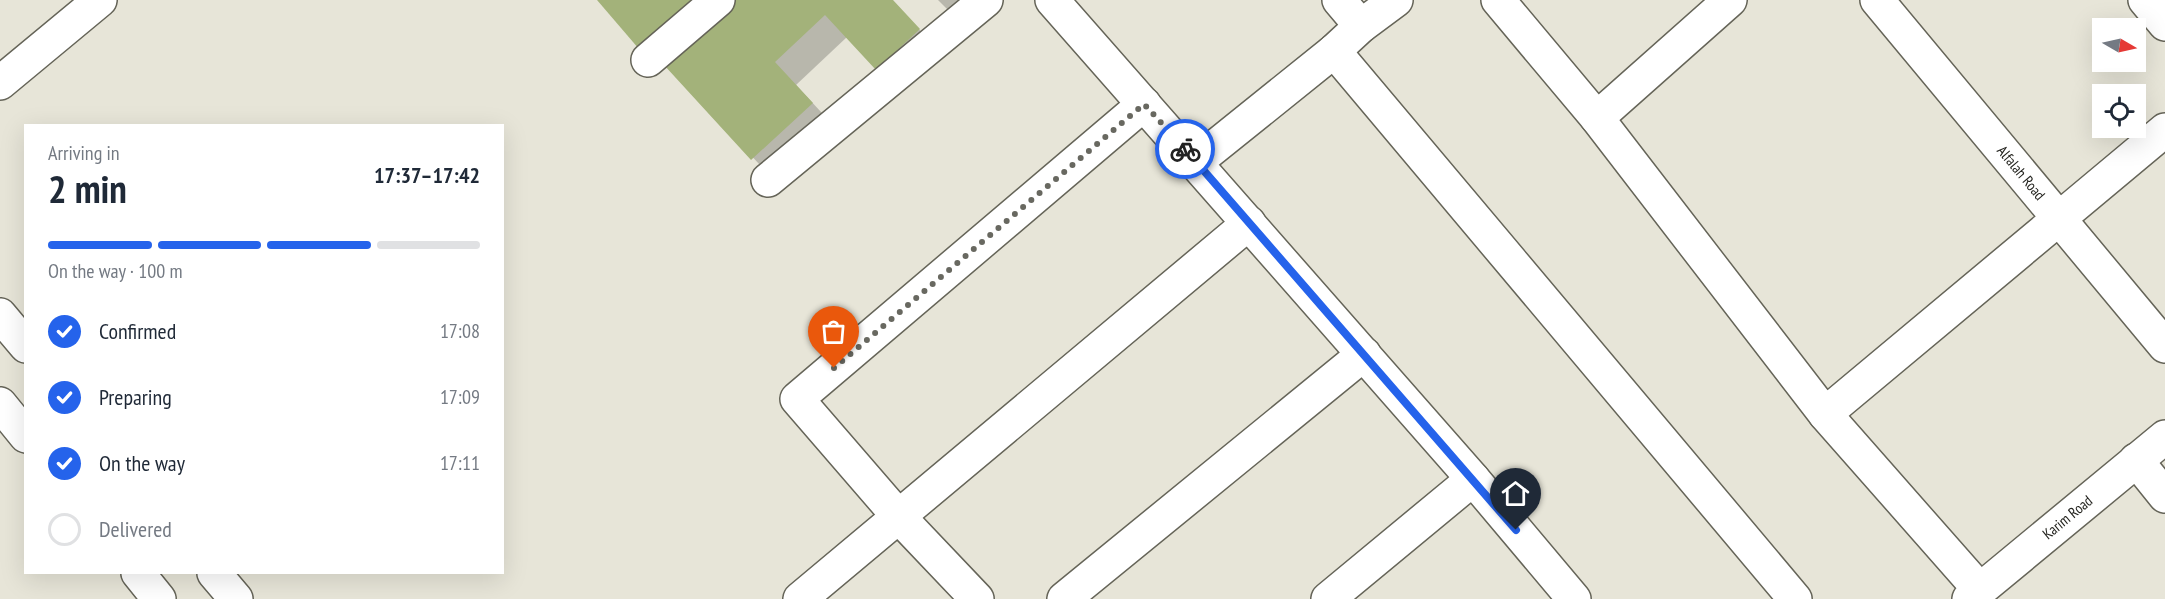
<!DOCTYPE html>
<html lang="en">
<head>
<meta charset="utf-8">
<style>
	:root { --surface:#fff; --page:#f6f6f7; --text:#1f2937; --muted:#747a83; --line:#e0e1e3; --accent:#2563eb }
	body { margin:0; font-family:"PT Sans Narrow",sans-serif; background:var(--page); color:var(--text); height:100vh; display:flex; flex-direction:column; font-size:22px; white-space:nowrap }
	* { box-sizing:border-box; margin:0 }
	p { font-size:20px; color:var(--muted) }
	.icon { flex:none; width:33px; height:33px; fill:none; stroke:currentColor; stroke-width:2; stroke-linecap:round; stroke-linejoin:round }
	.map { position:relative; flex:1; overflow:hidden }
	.sheet { position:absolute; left:24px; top:124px; width:480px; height:450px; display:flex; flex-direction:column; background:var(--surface); border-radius:0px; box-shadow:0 6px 24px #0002 }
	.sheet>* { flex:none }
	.needle { width:39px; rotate:99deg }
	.buttons { position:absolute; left:2092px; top:18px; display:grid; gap:12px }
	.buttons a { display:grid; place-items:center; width:54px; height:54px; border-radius:0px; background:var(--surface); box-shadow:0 6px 24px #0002; font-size:30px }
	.pin { position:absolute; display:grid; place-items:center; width:51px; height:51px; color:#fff; margin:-62px -26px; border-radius:50% 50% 50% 0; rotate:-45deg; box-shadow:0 0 6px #0007 }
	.pin .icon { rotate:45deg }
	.courier { position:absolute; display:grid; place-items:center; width:60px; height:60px; margin:-30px; border:4px solid #2563eb; border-radius:50%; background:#fff; color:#222; box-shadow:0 2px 8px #0007 }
	.headline em { font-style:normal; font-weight:600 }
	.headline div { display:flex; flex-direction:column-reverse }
	.headline { display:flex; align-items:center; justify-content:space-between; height:102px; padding:0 24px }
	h1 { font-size:39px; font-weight:600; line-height:45px }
	.bar { display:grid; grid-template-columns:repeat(4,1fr); gap:9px 6px; align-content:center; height:72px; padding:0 24px }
	.bar i { height:8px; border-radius:4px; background:var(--line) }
	.bar .current { background:var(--accent) }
	.bar p { grid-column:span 4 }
	ol { padding:0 24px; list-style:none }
	li { display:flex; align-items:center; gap:18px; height:66px }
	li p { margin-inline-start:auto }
	li .icon { padding:6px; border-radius:50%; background:var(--accent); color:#fff; stroke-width:4 }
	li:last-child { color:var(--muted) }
	li i { width:33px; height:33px; border:3px solid var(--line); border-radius:50% }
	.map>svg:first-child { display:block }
</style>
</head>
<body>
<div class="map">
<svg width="2165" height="599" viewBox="0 0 2165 599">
	<rect width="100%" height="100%" fill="#e7e5d8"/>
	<!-- shadow -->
	<g fill="#0003">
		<polygon points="599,0 892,0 941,53 899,92 847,37 796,85 834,126 775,181 666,65"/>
		<polygon points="938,0 987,0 961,23"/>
	</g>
	<!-- building -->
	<g fill="#a3b27a">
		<polygon points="597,0 696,0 639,49"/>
		<polygon points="734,0 893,0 920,29 876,70 825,15 775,62 813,103 751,160 664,65"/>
	</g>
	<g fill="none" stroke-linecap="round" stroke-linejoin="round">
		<!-- minor casing -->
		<g stroke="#656458" stroke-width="36">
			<g id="minor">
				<polyline points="1052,0 1473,479 1574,599"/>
				<polyline points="1339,0 1361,26"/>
				<polyline points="1498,0 1597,118"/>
				<polyline points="1730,0 1597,118 1825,414 2165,130"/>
				<path id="s1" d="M 1877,0 L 2165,346"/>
				<polyline points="2145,0 2165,24"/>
				<polyline points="1334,51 1795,599"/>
				<polyline points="648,60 718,0"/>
				<polyline points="1196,162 1334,51 1361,26 1396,0"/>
				<polyline points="768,180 986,0"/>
				<polyline points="1825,414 1980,590"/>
				<polyline points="2136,460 2165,496"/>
				<polyline points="800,599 1249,223"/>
				<polyline points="977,599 899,517 797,399 1144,104"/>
				<polyline points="1064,599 1364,354"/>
				<polyline points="1328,599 1473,479"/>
				<path id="s2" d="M 1969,599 L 2165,437"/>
			</g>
		</g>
		<!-- tertiary casing -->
		<g stroke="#656458" stroke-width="36">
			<g id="tertiary">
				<polyline points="0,83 100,0"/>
				<polyline points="0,315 26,346"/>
				<polyline points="0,404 26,436"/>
				<polyline points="138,573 159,599"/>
				<polyline points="214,573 236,599"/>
			</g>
		</g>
		<!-- minor -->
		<use href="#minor" stroke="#fff" stroke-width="33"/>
		<!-- tertiary -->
		<use href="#tertiary" stroke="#fff" stroke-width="33"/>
	</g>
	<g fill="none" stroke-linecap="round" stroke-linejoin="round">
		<!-- done -->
		<polyline stroke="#686860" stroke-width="6" stroke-dasharray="0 10.8" points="834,368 1144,104 1185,149"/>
		<!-- route -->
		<polyline stroke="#2563eb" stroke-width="8" points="1185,149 1516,530"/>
	</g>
	<g text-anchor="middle" stroke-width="4.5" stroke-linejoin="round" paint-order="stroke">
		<!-- street labels -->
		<g font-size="15" fill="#24241f" stroke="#f4f3e5">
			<text dy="5" stroke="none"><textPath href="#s1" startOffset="225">Alfalah Road</textPath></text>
			<text dy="5" stroke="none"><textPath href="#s2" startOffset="128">Karim Road</textPath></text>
		</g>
	</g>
</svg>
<div class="buttons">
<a><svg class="needle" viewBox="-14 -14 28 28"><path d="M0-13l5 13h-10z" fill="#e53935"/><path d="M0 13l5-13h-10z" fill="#747a83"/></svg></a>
<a><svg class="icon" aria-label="locate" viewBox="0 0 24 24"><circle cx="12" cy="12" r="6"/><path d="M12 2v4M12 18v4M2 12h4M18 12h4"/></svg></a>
</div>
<div class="pin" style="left:834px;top:368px;background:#ea580c"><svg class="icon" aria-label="bag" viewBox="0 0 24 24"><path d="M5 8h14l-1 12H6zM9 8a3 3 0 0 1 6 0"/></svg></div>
<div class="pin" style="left:1516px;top:530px;background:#1f2937"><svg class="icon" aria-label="home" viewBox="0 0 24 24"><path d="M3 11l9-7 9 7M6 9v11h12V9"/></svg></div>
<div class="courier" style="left:1185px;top:149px"><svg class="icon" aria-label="bike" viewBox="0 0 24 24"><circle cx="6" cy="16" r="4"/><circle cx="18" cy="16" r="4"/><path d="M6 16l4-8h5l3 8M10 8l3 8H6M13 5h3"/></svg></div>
<section class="sheet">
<div class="headline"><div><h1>2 min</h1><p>Arriving in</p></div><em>17:37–17:42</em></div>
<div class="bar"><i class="current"></i><i class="current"></i><i class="current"></i><i></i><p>On the way · 100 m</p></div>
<ol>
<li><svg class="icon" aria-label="check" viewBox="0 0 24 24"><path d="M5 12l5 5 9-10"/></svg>Confirmed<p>17:08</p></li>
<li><svg class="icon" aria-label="check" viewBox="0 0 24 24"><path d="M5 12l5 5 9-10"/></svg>Preparing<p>17:09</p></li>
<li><svg class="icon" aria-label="check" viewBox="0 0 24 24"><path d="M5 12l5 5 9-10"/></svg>On the way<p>17:11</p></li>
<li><i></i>Delivered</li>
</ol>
</section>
</div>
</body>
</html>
